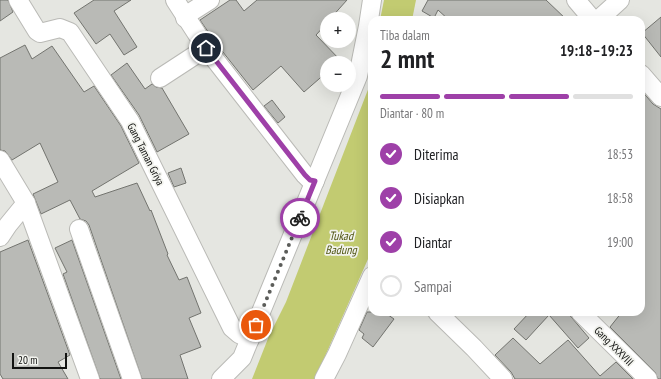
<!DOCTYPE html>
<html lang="id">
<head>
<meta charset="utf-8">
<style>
	:root { --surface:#fff; --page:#f2f2f2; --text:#202124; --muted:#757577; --line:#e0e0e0; --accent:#9e40a8 }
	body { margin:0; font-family:"PT Sans Narrow",sans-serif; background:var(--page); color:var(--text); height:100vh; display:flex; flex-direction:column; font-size:15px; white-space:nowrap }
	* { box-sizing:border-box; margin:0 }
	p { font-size:13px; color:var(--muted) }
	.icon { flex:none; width:22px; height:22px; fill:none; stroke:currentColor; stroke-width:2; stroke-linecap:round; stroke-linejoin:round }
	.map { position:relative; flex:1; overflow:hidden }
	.details { position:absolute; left:368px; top:16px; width:277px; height:300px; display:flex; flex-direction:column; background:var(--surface); border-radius:12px; box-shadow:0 4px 16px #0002 }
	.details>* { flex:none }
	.fabs { position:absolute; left:320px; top:12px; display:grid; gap:8px }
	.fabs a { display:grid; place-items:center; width:36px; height:36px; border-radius:50%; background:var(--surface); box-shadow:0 4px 16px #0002; font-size:20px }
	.scale { position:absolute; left:12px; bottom:10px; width:55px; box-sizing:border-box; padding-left:4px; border:2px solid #121311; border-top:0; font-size:11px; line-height:14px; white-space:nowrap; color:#121311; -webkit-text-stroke:3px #f2f3ee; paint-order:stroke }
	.pin { position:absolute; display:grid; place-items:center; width:34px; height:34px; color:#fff; margin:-17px; border:2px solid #fff; border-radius:50%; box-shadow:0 1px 4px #0007 }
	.courier { position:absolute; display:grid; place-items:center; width:40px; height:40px; margin:-20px; border:3px solid #9e40a8; border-radius:50%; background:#fff; color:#222; box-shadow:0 1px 5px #0007 }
	.overview em { font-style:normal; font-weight:600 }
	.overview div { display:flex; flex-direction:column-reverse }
	.overview { display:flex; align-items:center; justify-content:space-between; height:68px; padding:0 12px }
	h1 { font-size:26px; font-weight:600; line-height:30px }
	.bar { display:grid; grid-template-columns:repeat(4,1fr); gap:6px 4px; align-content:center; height:48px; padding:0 12px }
	.bar i { height:5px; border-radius:3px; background:var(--line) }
	.bar .selected { background:var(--accent) }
	.bar p { grid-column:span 4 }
	ol { padding:0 12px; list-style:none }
	li { display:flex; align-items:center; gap:12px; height:44px }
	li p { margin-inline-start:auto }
	li .icon { padding:4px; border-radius:50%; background:var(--accent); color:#fff; stroke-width:4 }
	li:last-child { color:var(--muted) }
	li i { width:22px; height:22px; border:2px solid var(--line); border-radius:50% }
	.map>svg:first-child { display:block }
</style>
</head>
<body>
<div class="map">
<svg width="661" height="379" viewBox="0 0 661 379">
	<rect width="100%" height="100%" fill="#e5e6e1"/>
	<!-- water -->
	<g fill="#c2cb71">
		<polygon points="384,0 416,0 412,20 380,20"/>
		<polygon points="372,72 372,250 315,379 252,379 269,336 286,302 369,87"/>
	</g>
	<!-- building -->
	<g fill="#b9bab6" stroke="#73746f">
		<polygon points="0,0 8,0 13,12 0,21"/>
		<polygon points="94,0 131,0 114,11 137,47 124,55 110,34 96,44 74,13"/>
		<polygon points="230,0 236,0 244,11 257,0 347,0 330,19 327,19 327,23 316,35 343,63 327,63 327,72 304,92 281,66 253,90 215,42 200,20"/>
		<polygon points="428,0 546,0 567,20 449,20 438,10 434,18 422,11"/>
		<polygon points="661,17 661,57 642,33"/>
		<polygon points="25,45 32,59 52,46 84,92 94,86 121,126 139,163 92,191 95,197 137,183 150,211 151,210 168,254 167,255 179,280 187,277 201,313 189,318 201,347 180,355 188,379 142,379 89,225 86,221 80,219 70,200 41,214 33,194 58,182 40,143 12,160 5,151 0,150 0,58"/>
		<polygon points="127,63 145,89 152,84 156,87 162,88 189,134 157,152 139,115 111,75"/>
		<polygon points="641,90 653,104 661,109 661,379 658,379 655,372 610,327 622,312 641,312"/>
		<polygon points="272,100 285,117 278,123 264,106"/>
		<polygon points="181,168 186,183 174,187 168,173"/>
		<polygon points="28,240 70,355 58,362 68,379 3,379 0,374 0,252"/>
		<polygon points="72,240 121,379 100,379 63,274 67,272 55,248"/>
		<polygon points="367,312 384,312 394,319 373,347 362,338 364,334 359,330"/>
		<polygon points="530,312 567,312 589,338 578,348 549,315 526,340 514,329"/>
		<polygon points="513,338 540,364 568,340 600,376 616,362 633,379 515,379 511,372 495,355"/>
	</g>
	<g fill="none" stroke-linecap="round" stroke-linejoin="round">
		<!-- minor casing -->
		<g stroke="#babab6" stroke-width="20">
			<g id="minor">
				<polyline points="18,0 37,31 40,33 60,28 70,32 130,121 232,328 239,334 250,339"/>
				<polyline points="175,0 206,48 305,175 310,180 315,181"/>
				<polyline points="576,0 593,20"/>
				<polyline points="185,18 188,14 210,0"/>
				<polyline points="598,20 620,0"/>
				<polyline points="641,74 661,97"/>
				<polyline points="160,78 206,48"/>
				<polyline points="0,160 26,203 90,379"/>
				<polyline points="79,229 132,379"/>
				<polyline points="0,237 8,225 26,203"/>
				<polyline points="437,312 474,348 503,379"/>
				<polyline points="580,312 648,379"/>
				<polyline points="221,379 242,358 358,76 368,26 372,0"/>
				<polyline points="324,379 337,354 372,276"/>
			</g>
		</g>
		<!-- minor -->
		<use href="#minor" stroke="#fff" stroke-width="18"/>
	</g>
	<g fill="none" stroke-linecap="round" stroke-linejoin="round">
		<!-- done -->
		<polyline stroke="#5c5d5a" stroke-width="4" stroke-dasharray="0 7.2" points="256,325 300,218"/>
		<!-- route -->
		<polyline stroke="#9e40a8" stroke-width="5" points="206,48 305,175 310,180 315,181 300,218"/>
	</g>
	<g text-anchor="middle" stroke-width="3.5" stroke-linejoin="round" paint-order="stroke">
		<!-- street labels -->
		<g font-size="11" fill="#121311" stroke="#f2f3ee">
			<text transform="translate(146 154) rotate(63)" y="4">Gang Taman Griya</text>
			<text transform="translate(614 346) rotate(45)" y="4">Gang XXXVIII</text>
		</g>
		<!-- water labels -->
		<g font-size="12" font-style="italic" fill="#535816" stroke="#f2f3ee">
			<text x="341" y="240">Tukad<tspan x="341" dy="14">Badung</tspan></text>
		</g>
	</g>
</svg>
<div class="fabs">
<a>+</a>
<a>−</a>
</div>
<div class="scale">20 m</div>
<div class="pin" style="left:256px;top:325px;background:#ea580c"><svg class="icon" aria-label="bag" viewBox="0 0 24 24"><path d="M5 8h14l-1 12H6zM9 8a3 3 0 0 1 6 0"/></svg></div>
<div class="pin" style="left:206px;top:48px;background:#1f2937"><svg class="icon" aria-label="home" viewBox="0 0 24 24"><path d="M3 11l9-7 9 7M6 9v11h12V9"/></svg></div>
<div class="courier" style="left:300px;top:218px"><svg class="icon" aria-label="bike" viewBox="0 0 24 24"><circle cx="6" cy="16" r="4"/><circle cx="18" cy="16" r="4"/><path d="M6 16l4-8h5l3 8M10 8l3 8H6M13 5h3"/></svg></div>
<section class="details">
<div class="overview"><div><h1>2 mnt</h1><p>Tiba dalam</p></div><em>19:18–19:23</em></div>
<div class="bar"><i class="selected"></i><i class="selected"></i><i class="selected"></i><i></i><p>Diantar · 80 m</p></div>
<ol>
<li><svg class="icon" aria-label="check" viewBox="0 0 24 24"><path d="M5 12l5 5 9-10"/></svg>Diterima<p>18:53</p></li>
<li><svg class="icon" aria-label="check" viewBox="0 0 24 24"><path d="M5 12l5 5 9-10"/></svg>Disiapkan<p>18:58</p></li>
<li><svg class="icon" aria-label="check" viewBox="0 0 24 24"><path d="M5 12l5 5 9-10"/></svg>Diantar<p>19:00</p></li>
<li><i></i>Sampai</li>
</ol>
</section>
</div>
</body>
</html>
